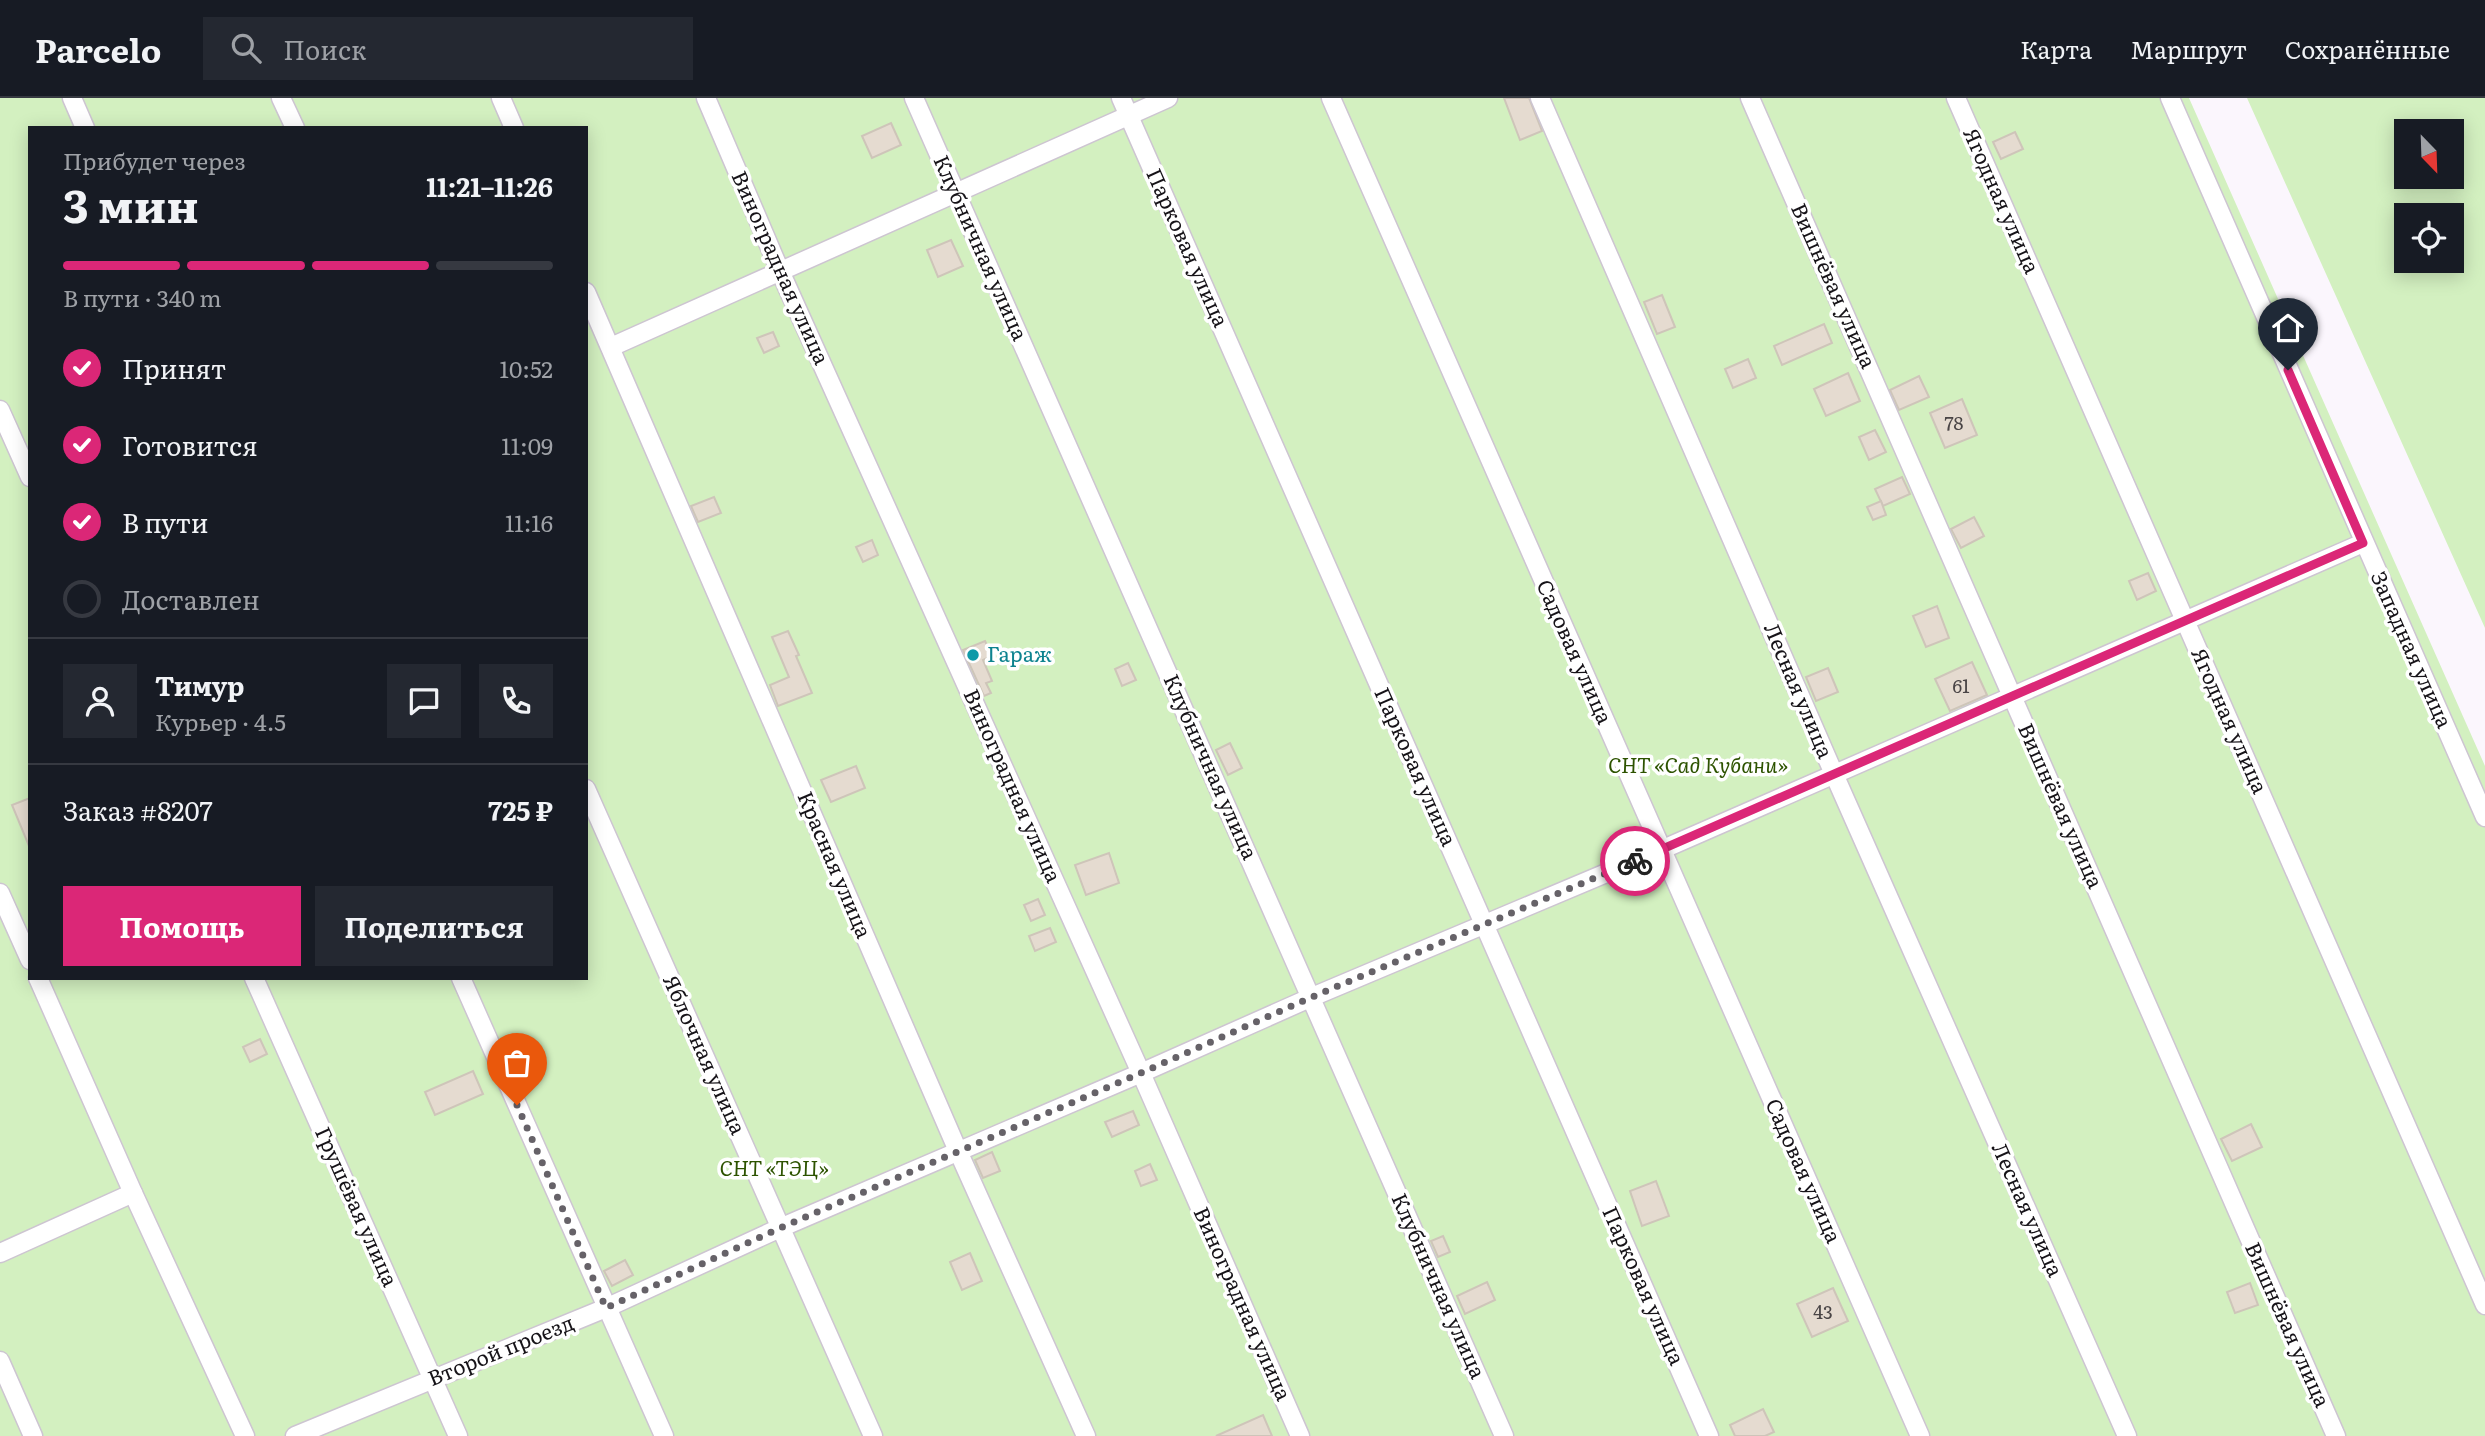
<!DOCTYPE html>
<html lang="ru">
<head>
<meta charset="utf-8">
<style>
	:root { --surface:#171b24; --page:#242831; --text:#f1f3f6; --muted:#9ea1a6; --line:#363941; --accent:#db2777 }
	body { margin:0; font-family:Literata,serif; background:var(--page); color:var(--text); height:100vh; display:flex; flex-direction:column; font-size:26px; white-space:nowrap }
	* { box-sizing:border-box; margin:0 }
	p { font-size:23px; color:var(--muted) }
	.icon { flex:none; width:38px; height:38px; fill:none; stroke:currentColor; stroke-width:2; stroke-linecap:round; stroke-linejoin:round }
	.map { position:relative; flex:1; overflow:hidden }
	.panel { position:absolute; left:28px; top:28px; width:560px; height:854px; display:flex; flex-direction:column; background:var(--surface); border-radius:0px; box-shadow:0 4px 18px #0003 }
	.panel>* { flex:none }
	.needle { width:46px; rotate:157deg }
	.buttons { position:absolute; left:2394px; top:21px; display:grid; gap:14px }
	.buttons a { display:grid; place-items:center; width:70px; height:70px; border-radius:0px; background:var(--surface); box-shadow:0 4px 18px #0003; font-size:35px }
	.pin { position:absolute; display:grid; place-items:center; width:60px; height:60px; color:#fff; margin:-72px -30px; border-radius:50% 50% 50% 0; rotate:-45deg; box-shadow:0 0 7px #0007 }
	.pin .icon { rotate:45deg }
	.courier { position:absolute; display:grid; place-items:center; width:70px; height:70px; margin:-35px; border:5px solid #db2777; border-radius:50%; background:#fff; color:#222; box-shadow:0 2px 9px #0007 }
	.head em { font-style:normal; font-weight:700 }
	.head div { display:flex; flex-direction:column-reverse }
	.head { display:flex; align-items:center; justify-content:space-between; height:119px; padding:0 35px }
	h1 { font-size:46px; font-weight:700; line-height:52px }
	.bar { display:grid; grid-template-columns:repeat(4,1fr); gap:10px 7px; align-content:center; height:84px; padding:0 35px }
	.bar i { height:9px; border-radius:5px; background:var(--line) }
	.bar .on { background:var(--accent) }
	.bar p { grid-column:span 4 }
	.line { display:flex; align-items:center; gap:18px; padding:0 35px; border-top:2px solid var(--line) }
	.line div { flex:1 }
	.round { display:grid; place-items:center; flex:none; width:74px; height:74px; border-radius:0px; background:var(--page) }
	ol { padding:0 35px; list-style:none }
	li { display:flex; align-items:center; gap:21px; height:77px }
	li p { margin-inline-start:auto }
	li .icon { padding:7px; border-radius:50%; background:var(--accent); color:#fff; stroke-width:4 }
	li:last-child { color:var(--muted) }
	li i { width:38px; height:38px; border:4px solid var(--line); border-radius:50% }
	.button { display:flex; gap:14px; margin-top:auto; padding:14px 35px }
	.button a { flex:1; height:80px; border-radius:0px; background:var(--accent); color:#fff; font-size:28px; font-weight:700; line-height:80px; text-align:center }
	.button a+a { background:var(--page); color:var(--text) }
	header { display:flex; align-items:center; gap:42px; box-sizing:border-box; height:98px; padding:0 35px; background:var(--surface); border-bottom:2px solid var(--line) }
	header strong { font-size:33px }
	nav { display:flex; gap:38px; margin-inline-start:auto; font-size:24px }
	.search { width:490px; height:63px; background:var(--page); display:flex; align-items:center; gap:18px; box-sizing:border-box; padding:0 24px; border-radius:0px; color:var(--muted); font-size:26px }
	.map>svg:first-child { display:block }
</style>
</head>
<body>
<header>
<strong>Parcelo</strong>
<div class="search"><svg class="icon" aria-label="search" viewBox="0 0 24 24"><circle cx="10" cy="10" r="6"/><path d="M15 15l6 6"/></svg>Поиск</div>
<nav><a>Карта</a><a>Маршрут</a><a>Сохранённые</a></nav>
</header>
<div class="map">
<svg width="2485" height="1338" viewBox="0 0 2485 1338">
	<rect width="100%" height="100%" fill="#fbf6fd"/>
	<!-- green -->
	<g fill="#d3f0c0" fill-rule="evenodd">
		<path d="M 0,0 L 2189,0 L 2485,668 L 2485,1338 L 0,1338 ZM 30,30 L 586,30 L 586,880 L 30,880 Z"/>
		<path d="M 2247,0 L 2485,0 L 2485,530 ZM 2406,33 L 2452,33 L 2452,79 L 2406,79 ZM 2406,117 L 2452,117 L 2452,163 L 2406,163 Z"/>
	</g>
	<!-- building -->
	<g fill="#e5dbd0" stroke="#cec5b9" stroke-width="2">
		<polygon points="1504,0 1529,0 1542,33 1520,42"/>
		<polygon points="891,25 901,47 872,60 862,38"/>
		<polygon points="2015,34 2023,51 2001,61 1993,44"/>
		<polygon points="951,142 963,168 938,179 927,152"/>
		<polygon points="1662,197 1675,229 1657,236 1644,204"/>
		<polygon points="1824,226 1832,245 1782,267 1774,248"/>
		<polygon points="773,234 779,248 764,255 757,240"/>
		<polygon points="1748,261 1756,280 1733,290 1725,271"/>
		<polygon points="1848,275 1860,303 1826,318 1814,291"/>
		<polygon points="1919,278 1929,299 1899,312 1890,292"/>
		<polygon points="1962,301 1977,337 1945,350 1930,315"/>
		<polygon points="1875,332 1886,354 1869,362 1859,339"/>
		<polygon points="1902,379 1910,396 1883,408 1875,391"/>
		<polygon points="714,399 721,415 698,424 691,408"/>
		<polygon points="1881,403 1886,417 1873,422 1867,409"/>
		<polygon points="1974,419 1984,438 1961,450 1951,431"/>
		<polygon points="872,442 878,457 863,464 856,449"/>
		<polygon points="2148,475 2156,493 2137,502 2129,483"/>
		<polygon points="1937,508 1949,540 1926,549 1913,518"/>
		<polygon points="788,533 799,557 796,558 812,595 778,608 770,587 789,579 772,539"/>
		<polygon points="985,543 992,558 983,562 992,583 986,585 991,595 984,598 963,552"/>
		<polygon points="1972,564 1987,597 1950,613 1935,581"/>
		<polygon points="1128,565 1136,582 1122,588 1115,571"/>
		<polygon points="1828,570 1838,594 1816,603 1806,579"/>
		<polygon points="1230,645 1242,670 1228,677 1216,652"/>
		<polygon points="856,668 865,690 831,704 821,682"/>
		<polygon points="30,700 30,748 29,748 12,707"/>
		<polygon points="1109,755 1119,785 1086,797 1075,767"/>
		<polygon points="1038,801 1045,817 1031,823 1024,807"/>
		<polygon points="1050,830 1056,844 1035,853 1029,838"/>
		<polygon points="260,941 267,956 250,964 243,949"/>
		<polygon points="473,973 483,996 435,1017 425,994"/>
		<polygon points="1133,1013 1139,1027 1112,1039 1105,1024"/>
		<polygon points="2251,1026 2262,1049 2232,1063 2221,1041"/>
		<polygon points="992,1054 1000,1073 983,1080 975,1062"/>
		<polygon points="1150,1066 1157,1082 1141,1088 1135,1073"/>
		<polygon points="1656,1083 1669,1118 1642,1128 1630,1093"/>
		<polygon points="1443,1138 1450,1154 1438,1159 1431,1143"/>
		<polygon points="970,1155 982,1183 962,1192 950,1164"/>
		<polygon points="625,1162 633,1177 612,1188 604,1173"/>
		<polygon points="1487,1184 1495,1202 1465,1216 1457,1198"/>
		<polygon points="2250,1185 2258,1207 2235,1215 2227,1194"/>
		<polygon points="1833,1190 1848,1223 1812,1239 1797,1206"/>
		<polygon points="1763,1311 1774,1334 1765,1338 1735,1338 1730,1327"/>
		<polygon points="1263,1317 1272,1338 1216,1338"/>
	</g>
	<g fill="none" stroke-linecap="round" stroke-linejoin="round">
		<!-- minor casing -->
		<g stroke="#cdc5d1" stroke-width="21">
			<g id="minor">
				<polyline points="72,0 85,30"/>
				<polyline points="281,0 295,30"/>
				<polyline points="501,0 514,30"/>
				<polyline points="706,0 780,173 1141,975 1300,1338"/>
				<polyline points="914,0 1504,1338"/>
				<polyline points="1121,0 1709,1338"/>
				<polyline points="1331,0 1920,1338"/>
				<polyline points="1540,0 1834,676 2127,1338"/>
				<polyline points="1750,0 2336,1338"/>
				<polyline points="1956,0 2485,1207"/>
				<polyline points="2170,0 2485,719"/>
				<polyline points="586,194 958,1053 1086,1338"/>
				<polyline points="611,249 1168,0"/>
				<polyline points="0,312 30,379"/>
				<polyline points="586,691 873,1338"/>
				<polyline points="0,795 30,862"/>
				<polyline points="38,880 133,1095 245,1338"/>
				<polyline points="254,880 458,1338"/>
				<polyline points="461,880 664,1338"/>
				<polyline points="0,1155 133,1095"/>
				<polyline points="0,1263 33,1338"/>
				<polyline points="295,1338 606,1210 780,1130 1141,975 1312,899 1661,752 2363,445"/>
			</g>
		</g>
		<!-- minor -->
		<use href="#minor" stroke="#fff" stroke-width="18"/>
	</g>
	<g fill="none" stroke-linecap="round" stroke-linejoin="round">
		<!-- done -->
		<polyline stroke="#666268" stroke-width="7" stroke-dasharray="0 12.6" points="517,1007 606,1210 780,1130 1141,975 1312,899 1635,763"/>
		<!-- route -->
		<polyline stroke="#db2777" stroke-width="9" points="1635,763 2363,445 2288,272"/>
	</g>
	<!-- markers -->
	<circle fill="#0f9aa8" stroke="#fff" stroke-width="2.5" cx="973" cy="557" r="7"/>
	<g text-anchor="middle" stroke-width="7" stroke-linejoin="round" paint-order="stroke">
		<!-- number labels -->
		<g font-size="18" fill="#4a4546">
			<text x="1954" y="332">78</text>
			<text x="1961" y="595">61</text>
			<text x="1823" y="1221">43</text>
		</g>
		<!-- street labels -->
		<g font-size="21" fill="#161318" stroke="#fff">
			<text transform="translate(2001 103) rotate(66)" y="7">Ягодная улица</text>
			<text transform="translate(980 150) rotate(66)" y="7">Клубничная улица</text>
			<text transform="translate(1187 150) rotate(66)" y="7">Парковая улица</text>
			<text transform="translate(780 170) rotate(66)" y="7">Виноградная улица</text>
			<text transform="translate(1833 188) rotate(66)" y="7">Вишнёвая улица</text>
			<text transform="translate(2411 552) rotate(66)" y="7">Западная улица</text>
			<text transform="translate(1574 554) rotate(66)" y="7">Садовая улица</text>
			<text transform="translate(1798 593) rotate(67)" y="7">Лесная улица</text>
			<text transform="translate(2229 623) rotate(66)" y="7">Ягодная улица</text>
			<text transform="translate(1210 669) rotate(66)" y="7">Клубничная улица</text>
			<text transform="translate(1415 669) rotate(66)" y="7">Парковая улица</text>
			<text transform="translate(1012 688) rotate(66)" y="7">Виноградная улица</text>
			<text transform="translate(2060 708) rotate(66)" y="7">Вишнёвая улица</text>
			<text transform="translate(834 767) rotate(67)" y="7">Красная улица</text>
			<text transform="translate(704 957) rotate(66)" y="7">Яблочная улица</text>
			<text transform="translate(1803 1073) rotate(66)" y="7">Садовая улица</text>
			<text transform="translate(356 1109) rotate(66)" y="7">Грушёвая улица</text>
			<text transform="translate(2027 1112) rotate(66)" y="7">Лесная улица</text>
			<text transform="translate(1438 1188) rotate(66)" y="7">Клубничная улица</text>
			<text transform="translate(1643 1188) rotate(66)" y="7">Парковая улица</text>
			<text transform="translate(1242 1206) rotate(66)" y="7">Виноградная улица</text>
			<text transform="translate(2287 1227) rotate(66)" y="7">Вишнёвая улица</text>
			<text transform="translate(501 1253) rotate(-22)" y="7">Второй проезд</text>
		</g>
		<!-- culture labels -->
		<g font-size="21" fill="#0d838f" stroke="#fff" text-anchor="start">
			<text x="987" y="564">Гараж</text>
		</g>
		<!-- park labels -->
		<g font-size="21" font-style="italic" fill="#2d5300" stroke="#fff">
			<text x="1698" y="675">СНТ «Сад Кубани»</text>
			<text x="774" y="1078">СНТ «ТЭЦ»</text>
		</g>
	</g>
</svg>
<div class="buttons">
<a><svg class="needle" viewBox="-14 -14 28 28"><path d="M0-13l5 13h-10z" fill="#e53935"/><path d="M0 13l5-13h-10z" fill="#9ea1a6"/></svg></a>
<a><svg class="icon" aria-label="locate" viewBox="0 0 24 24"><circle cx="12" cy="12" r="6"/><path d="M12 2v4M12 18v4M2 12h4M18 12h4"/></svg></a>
</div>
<div class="pin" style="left:517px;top:1007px;background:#ea580c"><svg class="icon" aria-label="bag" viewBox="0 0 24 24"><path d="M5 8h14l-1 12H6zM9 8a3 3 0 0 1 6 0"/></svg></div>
<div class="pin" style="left:2288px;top:272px;background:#1f2937"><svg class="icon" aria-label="home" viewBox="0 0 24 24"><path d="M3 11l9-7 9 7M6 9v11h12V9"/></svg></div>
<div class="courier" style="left:1635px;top:763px"><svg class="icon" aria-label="bike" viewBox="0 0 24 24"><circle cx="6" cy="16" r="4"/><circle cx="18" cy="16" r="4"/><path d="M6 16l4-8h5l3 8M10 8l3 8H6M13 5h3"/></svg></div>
<section class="panel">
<div class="head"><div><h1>3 мин</h1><p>Прибудет через</p></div><em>11:21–11:26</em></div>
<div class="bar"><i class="on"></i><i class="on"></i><i class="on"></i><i></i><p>В пути · 340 m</p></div>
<ol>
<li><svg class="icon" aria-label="check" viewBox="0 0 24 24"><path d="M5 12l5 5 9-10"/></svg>Принят<p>10:52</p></li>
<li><svg class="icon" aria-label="check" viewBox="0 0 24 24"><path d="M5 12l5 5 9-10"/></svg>Готовится<p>11:09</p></li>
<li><svg class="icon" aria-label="check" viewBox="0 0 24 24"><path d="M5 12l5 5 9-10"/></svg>В пути<p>11:16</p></li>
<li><i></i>Доставлен</li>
</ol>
<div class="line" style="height:126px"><a class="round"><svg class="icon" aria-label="person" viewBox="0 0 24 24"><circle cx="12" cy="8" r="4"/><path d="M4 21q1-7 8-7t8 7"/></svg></a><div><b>Тимур</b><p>Курьер · 4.5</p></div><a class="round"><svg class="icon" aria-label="chat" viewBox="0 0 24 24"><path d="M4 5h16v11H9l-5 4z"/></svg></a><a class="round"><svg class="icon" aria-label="phone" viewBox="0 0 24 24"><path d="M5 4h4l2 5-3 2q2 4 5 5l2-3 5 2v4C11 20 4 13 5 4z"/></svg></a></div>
<div class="line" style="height:91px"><div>Заказ #8207</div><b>725 ₽</b></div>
<div class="button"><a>Помощь</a><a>Поделиться</a></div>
</section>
</div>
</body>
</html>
